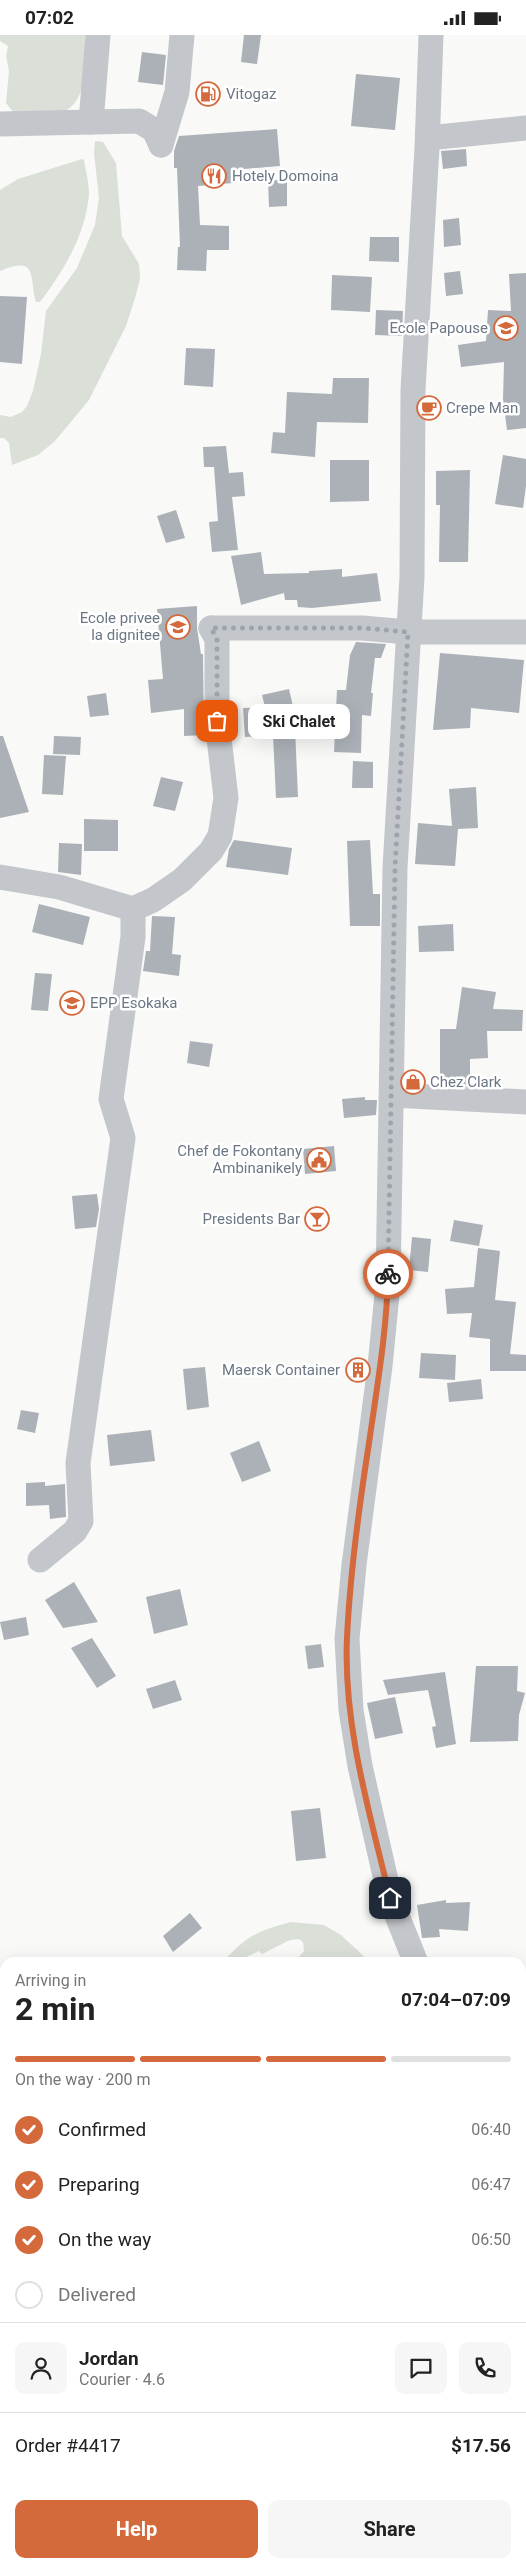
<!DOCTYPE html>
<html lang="en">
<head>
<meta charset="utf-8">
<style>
	:root { --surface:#fff; --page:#f6f6f6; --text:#222; --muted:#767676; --line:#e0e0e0; --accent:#d4693b }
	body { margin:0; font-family:Roboto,sans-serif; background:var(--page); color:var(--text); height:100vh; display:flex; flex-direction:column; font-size:19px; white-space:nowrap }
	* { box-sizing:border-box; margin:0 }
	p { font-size:16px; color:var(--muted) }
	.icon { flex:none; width:28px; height:28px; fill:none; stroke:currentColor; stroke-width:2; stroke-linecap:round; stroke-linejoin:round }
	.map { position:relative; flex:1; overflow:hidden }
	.panel { position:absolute; left:0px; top:1922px; width:526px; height:611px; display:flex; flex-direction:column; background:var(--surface); border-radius:15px 15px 0 0; box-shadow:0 5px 20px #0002 }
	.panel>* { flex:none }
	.pin { position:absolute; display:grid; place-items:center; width:42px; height:42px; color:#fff; margin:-21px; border-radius:10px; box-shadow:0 2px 8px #0006 }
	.courier { position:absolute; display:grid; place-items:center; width:50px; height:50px; margin:-25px; border:4px solid #d4693b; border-radius:50%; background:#fff; color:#222; box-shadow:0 1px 6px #0007 }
	.bubble { position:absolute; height:35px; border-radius:10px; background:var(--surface); box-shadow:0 5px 20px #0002; font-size:16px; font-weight:700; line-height:35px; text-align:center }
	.head em { font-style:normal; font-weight:700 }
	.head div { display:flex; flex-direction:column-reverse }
	.head { display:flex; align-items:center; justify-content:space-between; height:85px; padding:0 15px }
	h1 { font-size:32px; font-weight:700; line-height:38px }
	.bar { display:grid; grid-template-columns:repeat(4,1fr); gap:8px 5px; align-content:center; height:60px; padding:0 15px }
	.bar i { height:6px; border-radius:4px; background:var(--line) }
	.bar .active { background:var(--accent) }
	.bar p { grid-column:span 4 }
	.line { display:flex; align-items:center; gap:12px; padding:0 15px; border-top:1px solid var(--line) }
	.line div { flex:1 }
	.round { display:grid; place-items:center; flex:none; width:52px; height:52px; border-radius:10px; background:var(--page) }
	ol { padding:0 15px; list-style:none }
	li { display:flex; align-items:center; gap:15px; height:55px }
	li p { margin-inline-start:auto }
	li .icon { padding:5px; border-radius:50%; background:var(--accent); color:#fff; stroke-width:4 }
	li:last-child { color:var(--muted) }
	li i { width:28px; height:28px; border:2px solid var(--line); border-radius:50% }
	.action { display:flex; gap:10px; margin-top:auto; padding:10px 15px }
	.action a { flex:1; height:58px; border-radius:10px; background:var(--accent); color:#fff; font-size:20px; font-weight:700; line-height:58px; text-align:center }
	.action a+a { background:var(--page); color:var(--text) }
	.status { display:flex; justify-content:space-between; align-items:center; height:35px; padding:0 25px; background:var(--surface); direction:ltr }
	.status svg { height:14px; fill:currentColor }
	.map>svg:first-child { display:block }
</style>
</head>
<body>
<div class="status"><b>07:02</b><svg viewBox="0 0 49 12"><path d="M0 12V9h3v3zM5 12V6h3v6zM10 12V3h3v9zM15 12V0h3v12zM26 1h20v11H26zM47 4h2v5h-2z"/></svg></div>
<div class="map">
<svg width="526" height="2533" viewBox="0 0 526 2533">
	<rect width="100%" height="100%" fill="#f9f9f7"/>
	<!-- green -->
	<g fill="#dadfd8">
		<path d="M 0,0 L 85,0 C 87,21 88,70 62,77 C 48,80 30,78 15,79 L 6,68 L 9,36 L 6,21 L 8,11 L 0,6 Z"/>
		<polygon points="95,106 103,107 116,128 122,201 139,229 140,244 135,263 126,291 89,365 55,406 38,420 12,430 9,408 4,403 0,403 0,380 11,382 22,377 27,371 33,356 41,319 46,276 77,233 95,190 99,163 94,118"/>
		<path d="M 82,124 L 84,125 C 86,137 89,148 89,160 C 85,201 64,235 40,267 L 36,267 C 29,244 39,219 0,236 L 0,155 L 18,144 Z"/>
		<path d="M 291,1887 L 324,1890 L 341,1900 L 370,1927 L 294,1927 L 304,1916 L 303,1907 L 299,1904 L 290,1905 L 262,1919 L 259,1916 L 244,1923 L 243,1927 L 223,1927 C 245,1902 259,1895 291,1887 Z"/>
		<polygon points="521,2084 526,2085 526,2189 521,2184"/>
		<polygon points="5,2219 5,2331 0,2329 0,2221"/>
		<polygon points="526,2242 526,2403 521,2397 521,2246"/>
		<polygon points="262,2529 416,2529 413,2533 272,2533 270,2530"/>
	</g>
	<!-- water -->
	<g fill="#bcc5ca">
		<polygon points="521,2184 526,2189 526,2242 521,2246"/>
		<polygon points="115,2529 262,2529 270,2530 272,2533 116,2533"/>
	</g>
	<!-- building -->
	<g fill="#abb1b7">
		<polygon points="244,0 261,0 257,29 241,27"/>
		<polygon points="142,17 166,20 163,50 138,47"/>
		<polygon points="356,39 400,43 395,95 351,91"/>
		<polygon points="277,94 280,131 232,135 233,148 198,151 200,190 229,191 229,215 207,215 206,236 177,235 178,212 180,212 177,133 174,133 174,116 179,101"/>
		<polygon points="466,114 467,131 443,134 441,116"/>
		<polygon points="268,145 287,145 287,171 269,172"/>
		<polygon points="459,183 461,210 444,212 443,185"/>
		<polygon points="370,202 399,202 399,227 369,226"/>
		<polygon points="460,236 463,259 446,261 444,238"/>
		<polygon points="526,238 526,393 507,395 503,364 504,327 461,332 458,310 486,306 488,275 511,276 509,239"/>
		<polygon points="332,240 372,242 370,277 331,275"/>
		<polygon points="0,261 27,262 22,329 0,327"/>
		<polygon points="376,275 403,276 402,301 375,300"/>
		<polygon points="186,313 215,314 213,352 184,350"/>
		<polygon points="333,343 369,343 368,388 317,387 315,422 271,418 273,397 285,398 287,357 332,359"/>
		<polygon points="226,411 229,438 243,437 245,461 232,462 238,515 212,517 209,487 218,486 214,432 204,432 203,412"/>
		<polygon points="503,420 526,424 526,451 523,473 495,469"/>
		<polygon points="330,425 369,425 369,466 330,467"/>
		<polygon points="470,435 468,527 439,527 440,470 436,470 436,436"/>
		<polygon points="176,475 185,503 166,508 157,481"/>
		<polygon points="261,517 264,539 309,538 309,536 342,534 342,542 377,538 381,566 312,573 298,572 297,565 285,565 284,558 241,570 231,521"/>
		<polygon points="197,571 197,593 201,619 203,619 204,700 184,701 184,674 151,678 148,645 163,644 157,574"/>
		<polygon points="356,607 386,609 381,623 375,623 371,658 373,658 371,681 362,680 361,718 334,717 337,655 346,655 350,620"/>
		<polygon points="440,618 524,625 519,678 471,673 470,693 433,695"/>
		<polygon points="289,654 298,693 295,693 298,762 276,763 273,700 245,702 243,673 265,672 262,660"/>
		<polygon points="106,658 109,680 90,682 87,661"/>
		<polygon points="0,701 3,701 29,777 0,783"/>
		<polygon points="54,701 81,702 80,720 53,719"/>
		<polygon points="44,720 66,721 63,760 42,759"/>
		<polygon points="353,726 373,727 373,753 352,753"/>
		<polygon points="161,742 183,747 175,776 153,771"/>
		<polygon points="476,752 478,793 458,794 455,831 415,829 418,788 452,791 449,754"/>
		<polygon points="84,784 118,785 118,816 84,816"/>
		<polygon points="234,805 292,813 288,840 226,832 229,814"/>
		<polygon points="370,805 373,859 380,859 380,891 350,891 347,806"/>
		<polygon points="59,808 82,809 81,840 58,837"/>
		<polygon points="39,869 90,882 83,910 32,897"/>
		<polygon points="152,881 175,882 172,919 181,920 179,941 143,936 146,916 150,916"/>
		<polygon points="453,889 454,916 419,917 418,891"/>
		<polygon points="35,938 52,939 48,976 31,975"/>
		<polygon points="462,952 496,957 493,974 523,975 522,996 487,996 488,1023 470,1024 470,1050 440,1048 440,994 456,994"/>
		<polygon points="190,1006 213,1009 209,1032 187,1028"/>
		<polygon points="406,1039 421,1039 422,1047 406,1046"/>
		<polygon points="365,1062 365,1065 377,1065 376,1080 344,1083 342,1064"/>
		<polygon points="334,1111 336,1136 305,1139 303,1114"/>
		<polygon points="97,1159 99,1174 96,1192 75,1194 72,1161"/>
		<polygon points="454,1185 483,1190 479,1211 450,1206"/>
		<polygon points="412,1202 431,1204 428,1237 409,1235"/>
		<polygon points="478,1213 500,1216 495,1265 516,1267 510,1319 526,1320 526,1336 490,1336 490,1304 469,1302 472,1278 447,1279 445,1254 474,1252"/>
		<polygon points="421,1318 456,1320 455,1345 419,1343"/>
		<polygon points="205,1332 209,1372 187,1375 183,1334"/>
		<polygon points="481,1344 483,1364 449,1367 447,1348"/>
		<polygon points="21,1375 39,1378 35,1398 17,1394"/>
		<polygon points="151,1395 155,1426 110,1431 107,1400"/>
		<polygon points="259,1406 271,1436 242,1447 230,1418"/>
		<polygon points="45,1447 45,1451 65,1449 66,1482 50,1484 49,1470 26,1471 26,1448"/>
		<polygon points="74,1547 98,1587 63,1593 45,1565"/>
		<polygon points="180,1554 188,1590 154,1599 146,1562"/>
		<polygon points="26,1582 29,1600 4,1605 0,1587"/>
		<polygon points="92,1603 116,1641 97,1653 71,1613"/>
		<polygon points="321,1609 324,1632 308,1634 305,1611"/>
		<polygon points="476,1631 518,1631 517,1656 525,1658 519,1680 518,1706 470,1707"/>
		<polygon points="445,1637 456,1709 436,1713 432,1692 436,1691 428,1655 388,1660 383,1645"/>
		<polygon points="175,1645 182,1665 153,1674 146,1654"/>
		<polygon points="395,1662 403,1698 375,1704 367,1668"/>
		<polygon points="320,1773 326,1823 296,1826 291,1776"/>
		<polygon points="446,1865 446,1868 470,1867 468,1896 439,1894 440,1902 422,1903 417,1870"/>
		<polygon points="190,1878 202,1893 173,1917 163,1901"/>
	</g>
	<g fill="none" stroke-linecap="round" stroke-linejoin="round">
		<!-- major casing -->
		<g stroke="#b7babe" stroke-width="30">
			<g id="major">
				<polyline points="521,2001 526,1999"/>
				<polyline points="0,2190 5,2188"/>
			</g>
		</g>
		<!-- minor -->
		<g stroke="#c3c6ca" stroke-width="25">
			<polyline points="91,87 98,0"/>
			<polyline points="0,89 139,86 154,95 161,110"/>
			<polyline points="428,103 526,93"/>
			<polyline points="161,110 177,57 182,0"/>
			<polyline points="211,593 362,593 408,597 526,597"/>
			<polyline points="0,842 59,852 133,874 153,865 182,845 211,816 220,801 226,763 217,686 217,604 211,593"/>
			<polyline points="392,1060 526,1067"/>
			<polyline points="40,1525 75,1496 81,1486 78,1428 123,1103 111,1064 133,902 133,874"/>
			<polyline points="416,1928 390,1863 360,1731 351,1675 347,1604 354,1530 380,1331 388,1249 395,833 412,542 413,355 427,113 431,0"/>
		</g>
		<!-- major -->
		<use href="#major" stroke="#fff" stroke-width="28"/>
	</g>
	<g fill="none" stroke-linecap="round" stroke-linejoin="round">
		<!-- done -->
		<polyline stroke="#9da4ad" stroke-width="5" stroke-dasharray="0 9" points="217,686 217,604 211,593 362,593 408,597 395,833 388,1239"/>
		<!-- route -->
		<path stroke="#d4693b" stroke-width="6" d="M 388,1239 C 387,1295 377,1352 369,1408 C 359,1472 350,1538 347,1603 C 343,1690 370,1779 390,1863"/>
	</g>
	<!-- icons -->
	<defs>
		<g id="fuel-ring" transform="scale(1.25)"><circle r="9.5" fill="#fff" stroke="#d4693b" stroke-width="1.5"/><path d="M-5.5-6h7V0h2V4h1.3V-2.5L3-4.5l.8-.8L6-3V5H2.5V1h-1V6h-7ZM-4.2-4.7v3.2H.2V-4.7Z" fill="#d4693b"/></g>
		<g id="restaurant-ring" transform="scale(1.25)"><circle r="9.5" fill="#fff" stroke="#d4693b" stroke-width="1.5"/><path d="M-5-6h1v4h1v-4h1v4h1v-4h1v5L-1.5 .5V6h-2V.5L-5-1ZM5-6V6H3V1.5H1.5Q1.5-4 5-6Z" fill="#d4693b"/></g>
		<g id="school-ring" transform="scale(1.25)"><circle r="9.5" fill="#fff" stroke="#d4693b" stroke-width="1.5"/><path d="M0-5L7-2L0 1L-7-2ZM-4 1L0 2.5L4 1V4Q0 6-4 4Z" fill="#d4693b"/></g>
		<g id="cafe-ring" transform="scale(1.25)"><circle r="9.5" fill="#fff" stroke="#d4693b" stroke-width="1.5"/><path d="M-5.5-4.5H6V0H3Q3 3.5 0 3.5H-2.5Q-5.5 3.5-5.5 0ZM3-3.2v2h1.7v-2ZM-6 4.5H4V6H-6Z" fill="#d4693b"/></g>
		<g id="shop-ring" transform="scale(1.25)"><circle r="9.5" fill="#fff" stroke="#d4693b" stroke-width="1.5"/><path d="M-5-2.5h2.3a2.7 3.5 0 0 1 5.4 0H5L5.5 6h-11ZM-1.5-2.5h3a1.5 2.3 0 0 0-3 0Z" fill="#d4693b"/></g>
		<g id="civic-ring" transform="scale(1.25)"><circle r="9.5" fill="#fff" stroke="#d4693b" stroke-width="1.5"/><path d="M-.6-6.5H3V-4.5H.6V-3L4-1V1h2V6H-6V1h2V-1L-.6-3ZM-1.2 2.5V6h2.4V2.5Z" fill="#d4693b"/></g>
		<g id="bar-ring" transform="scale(1.25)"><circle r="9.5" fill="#fff" stroke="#d4693b" stroke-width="1.5"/><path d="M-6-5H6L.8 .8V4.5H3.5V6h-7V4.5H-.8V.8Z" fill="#d4693b"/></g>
		<g id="building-ring" transform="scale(1.25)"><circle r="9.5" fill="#fff" stroke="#d4693b" stroke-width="1.5"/><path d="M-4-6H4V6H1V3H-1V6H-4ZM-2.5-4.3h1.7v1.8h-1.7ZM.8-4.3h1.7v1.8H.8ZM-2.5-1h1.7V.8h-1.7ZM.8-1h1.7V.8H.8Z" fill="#d4693b"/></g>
	</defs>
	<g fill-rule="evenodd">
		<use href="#fuel-ring" x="208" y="59"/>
		<use href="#restaurant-ring" x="214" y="141"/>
		<use href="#school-ring" x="506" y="293"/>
		<use href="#cafe-ring" x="429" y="373"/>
		<use href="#school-ring" x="178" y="592"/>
		<use href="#school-ring" x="72" y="968"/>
		<use href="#shop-ring" x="413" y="1047"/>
		<use href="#civic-ring" x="319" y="1125"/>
		<use href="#bar-ring" x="317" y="1184"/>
		<use href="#building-ring" x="358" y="1335"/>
	</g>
	<g text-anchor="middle" stroke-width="5" stroke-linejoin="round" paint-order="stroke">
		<!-- poi labels -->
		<g font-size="15" fill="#6b7785" stroke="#fff" text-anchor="start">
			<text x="226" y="64">Vitogaz</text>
			<text x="232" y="146">Hotely Domoina</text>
			<text x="488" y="298" text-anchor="end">Ecole Papouse</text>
			<text x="446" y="378">Crepe Man</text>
			<text x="160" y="588" text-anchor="end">Ecole privee<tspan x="160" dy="17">la dignitee</tspan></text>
			<text x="90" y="973">EPP Esokaka</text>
			<text x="430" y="1052">Chez Clark</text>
			<text x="302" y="1121" text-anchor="end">Chef de Fokontany<tspan x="302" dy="17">Ambinanikely</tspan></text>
			<text x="300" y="1189" text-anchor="end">Presidents Bar</text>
			<text x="340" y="1340" text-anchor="end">Maersk Container</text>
		</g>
	</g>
</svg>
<div class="pin" style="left:217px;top:686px;background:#ea580c"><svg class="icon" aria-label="bag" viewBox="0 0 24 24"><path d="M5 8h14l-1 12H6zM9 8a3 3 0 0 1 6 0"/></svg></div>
<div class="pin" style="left:390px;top:1863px;background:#1f2937"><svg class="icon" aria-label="home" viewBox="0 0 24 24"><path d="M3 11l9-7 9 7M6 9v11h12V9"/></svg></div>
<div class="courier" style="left:388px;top:1239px"><svg class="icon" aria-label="bike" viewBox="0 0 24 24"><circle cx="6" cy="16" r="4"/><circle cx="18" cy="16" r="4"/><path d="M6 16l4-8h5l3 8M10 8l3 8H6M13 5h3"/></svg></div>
<div class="bubble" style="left:248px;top:669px;width:102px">Ski Chalet</div>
<section class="panel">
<div class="head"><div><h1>2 min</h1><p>Arriving in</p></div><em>07:04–07:09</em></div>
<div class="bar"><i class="active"></i><i class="active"></i><i class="active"></i><i></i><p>On the way · 200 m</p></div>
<ol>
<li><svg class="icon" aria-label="check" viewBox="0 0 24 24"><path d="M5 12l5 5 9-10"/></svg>Confirmed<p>06:40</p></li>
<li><svg class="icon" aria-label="check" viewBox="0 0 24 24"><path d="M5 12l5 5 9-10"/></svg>Preparing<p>06:47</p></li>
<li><svg class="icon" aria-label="check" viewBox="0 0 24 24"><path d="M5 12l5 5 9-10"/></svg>On the way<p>06:50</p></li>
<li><i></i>Delivered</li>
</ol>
<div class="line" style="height:90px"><a class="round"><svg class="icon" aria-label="person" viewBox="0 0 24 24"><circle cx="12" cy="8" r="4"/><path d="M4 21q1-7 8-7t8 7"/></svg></a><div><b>Jordan</b><p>Courier · 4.6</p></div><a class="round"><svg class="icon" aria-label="chat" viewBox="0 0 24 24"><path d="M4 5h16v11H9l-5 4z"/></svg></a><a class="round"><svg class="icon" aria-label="phone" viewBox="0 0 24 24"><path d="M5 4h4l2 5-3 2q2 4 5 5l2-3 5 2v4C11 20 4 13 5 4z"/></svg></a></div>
<div class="line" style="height:65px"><div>Order #4417</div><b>$17.56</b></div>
<div class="action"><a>Help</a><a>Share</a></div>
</section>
</div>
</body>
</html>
